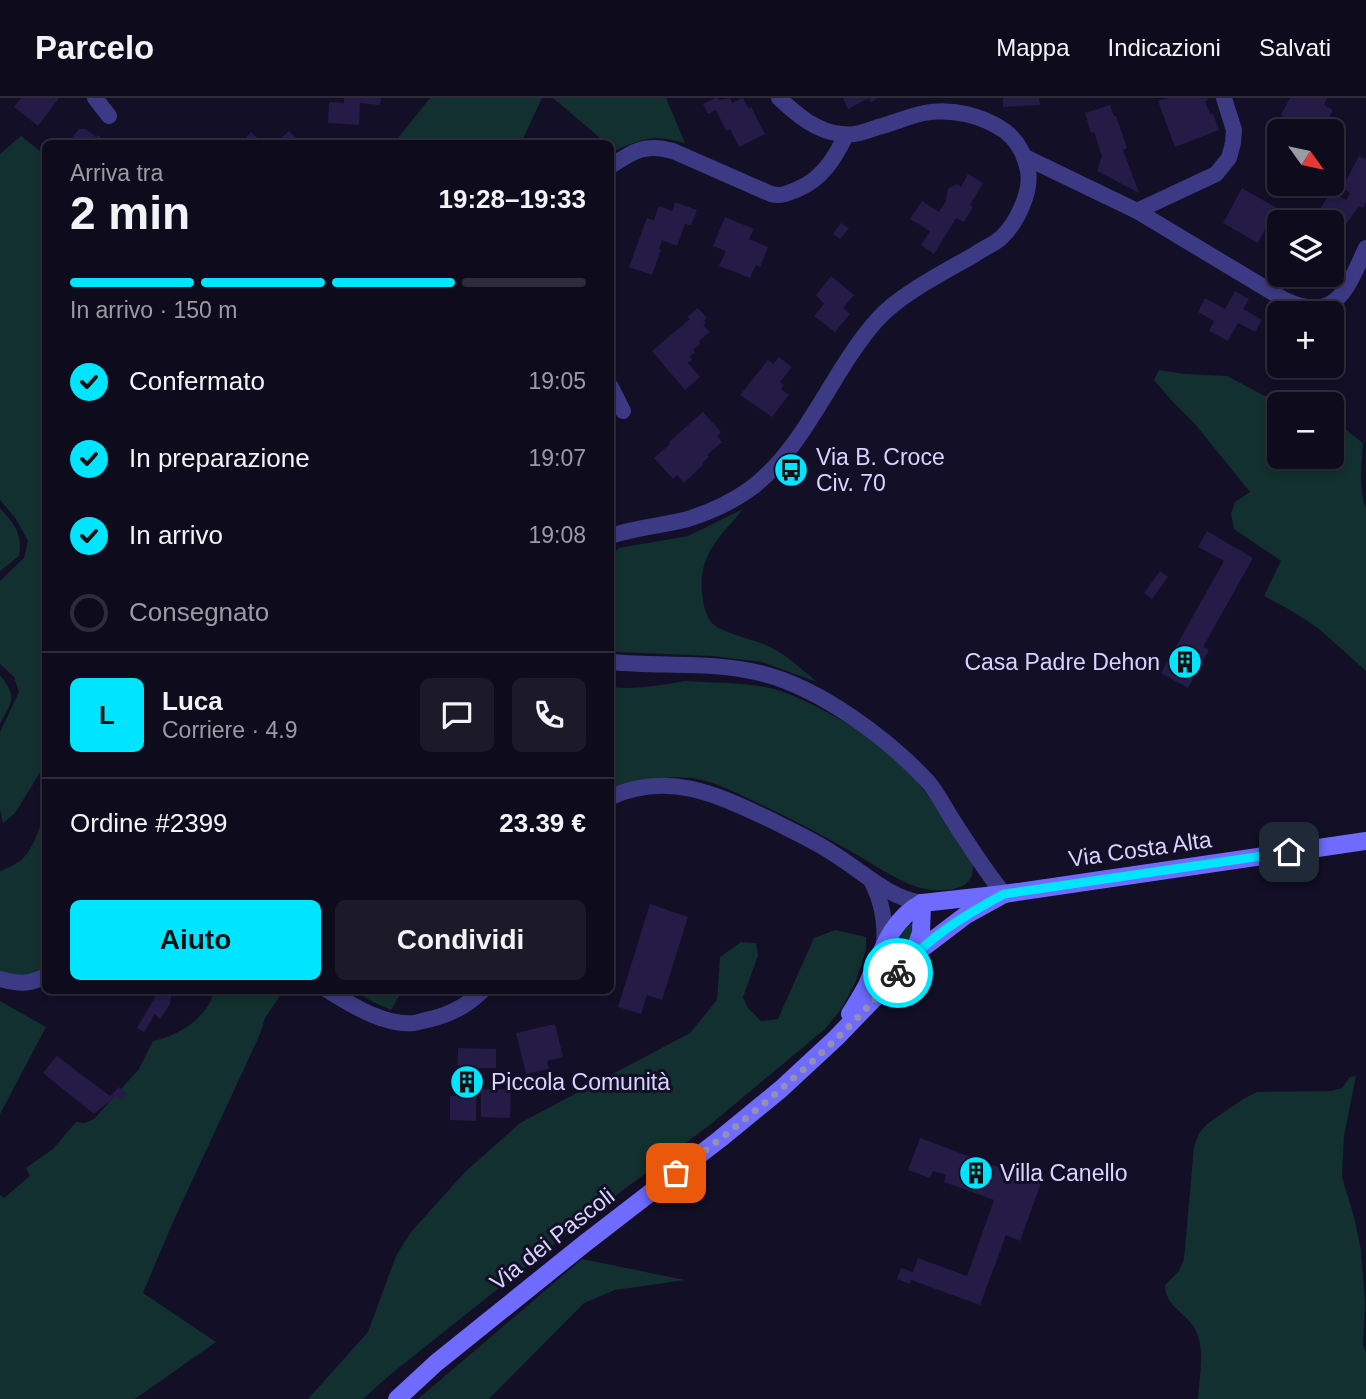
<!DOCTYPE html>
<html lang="it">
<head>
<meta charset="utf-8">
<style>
	:root { --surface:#0e0b1c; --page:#1c1929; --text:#f1f3f6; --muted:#9b9ba3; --line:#2e2b3b; --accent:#00e5ff }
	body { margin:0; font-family:Helvetica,sans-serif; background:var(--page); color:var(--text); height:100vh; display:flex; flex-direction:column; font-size:26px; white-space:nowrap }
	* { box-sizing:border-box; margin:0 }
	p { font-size:23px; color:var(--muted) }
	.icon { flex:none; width:38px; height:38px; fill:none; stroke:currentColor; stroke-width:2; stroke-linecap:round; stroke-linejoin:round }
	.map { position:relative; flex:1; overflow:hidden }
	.panel { position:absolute; left:42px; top:42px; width:572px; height:854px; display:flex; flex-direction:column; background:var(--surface); border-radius:10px; box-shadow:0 4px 10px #0003,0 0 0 2px var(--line) }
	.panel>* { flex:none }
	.needle { width:46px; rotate:123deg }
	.fabs { position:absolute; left:1267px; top:21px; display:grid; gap:14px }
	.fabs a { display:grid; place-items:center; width:77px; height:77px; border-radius:10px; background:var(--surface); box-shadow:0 4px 10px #0003,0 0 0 2px var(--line); font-size:35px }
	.pin { position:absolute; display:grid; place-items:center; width:60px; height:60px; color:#fff; margin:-30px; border-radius:14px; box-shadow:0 4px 10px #0006 }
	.courier { position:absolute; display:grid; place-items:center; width:70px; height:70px; margin:-35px; border:5px solid #00e5ff; border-radius:50%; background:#fff; color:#222; box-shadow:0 2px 9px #0007 }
	.headline em { font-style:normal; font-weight:800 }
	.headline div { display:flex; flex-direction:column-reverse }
	.headline { display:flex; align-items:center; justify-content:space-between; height:119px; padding:0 28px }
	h1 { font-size:46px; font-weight:800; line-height:52px }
	.bar { display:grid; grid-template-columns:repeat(4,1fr); gap:10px 7px; align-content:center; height:84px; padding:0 28px }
	.bar i { height:9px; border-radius:5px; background:var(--line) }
	.bar .current { background:var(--accent) }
	.bar p { grid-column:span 4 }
	.line { display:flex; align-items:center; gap:18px; padding:0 28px; border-top:2px solid var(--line) }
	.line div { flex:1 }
	.round { display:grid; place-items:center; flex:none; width:74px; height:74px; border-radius:10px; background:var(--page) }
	ol { padding:0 28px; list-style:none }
	li { display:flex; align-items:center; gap:21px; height:77px }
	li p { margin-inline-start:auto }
	li .icon { padding:7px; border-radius:50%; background:var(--accent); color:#111; stroke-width:4 }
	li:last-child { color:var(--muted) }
	li i { width:38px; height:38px; border:4px solid var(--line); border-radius:50% }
	.action { display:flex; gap:14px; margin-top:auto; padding:14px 28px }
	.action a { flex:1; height:80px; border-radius:10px; background:var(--accent); color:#111; font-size:28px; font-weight:800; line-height:80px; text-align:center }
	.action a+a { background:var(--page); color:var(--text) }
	header { display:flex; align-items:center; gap:42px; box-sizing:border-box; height:98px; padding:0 35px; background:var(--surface); border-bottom:2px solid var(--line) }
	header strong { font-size:33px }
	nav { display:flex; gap:38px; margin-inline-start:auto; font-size:24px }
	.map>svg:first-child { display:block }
</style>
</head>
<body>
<header>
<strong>Parcelo</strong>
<nav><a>Mappa</a><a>Indicazioni</a><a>Salvati</a></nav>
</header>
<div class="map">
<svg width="1366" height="1301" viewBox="0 0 1366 1301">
	<rect width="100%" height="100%" fill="#130f26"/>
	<!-- green -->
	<g fill="#12302f">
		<polygon points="430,0 542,0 521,45 394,45"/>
		<path d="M 553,0 L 666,0 L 685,45 C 653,36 644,40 614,53 L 611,50 L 611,46 L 606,45 Z"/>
		<polygon points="21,38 46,58 46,665 15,715 3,725 0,711 0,634 19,594 14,579 0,566 0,483 24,460 28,443 16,421 0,402 0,56"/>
		<path d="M 1159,272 L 1185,276 L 1227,278 L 1280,306 L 1279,359 L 1332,359 L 1332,326 L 1345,331 L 1363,345 C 1362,366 1358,391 1366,410 L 1366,573 L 1318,530 L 1290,512 L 1264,498 L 1281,463 L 1234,431 L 1231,416 L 1235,404 L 1250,394 L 1195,326 L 1172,303 L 1154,282 Z"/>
		<path d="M 0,410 C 14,426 23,435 19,458 L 0,473 Z"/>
		<path d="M 743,411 C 718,442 696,458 703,502 C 704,510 707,520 713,526 C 723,535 751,541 764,546 C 785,555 800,570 817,584 L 762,564 L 712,558 L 616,554 L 611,552 L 611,455 L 619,450 L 688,438 Z"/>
		<path d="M 0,577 C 18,600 12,602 0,626 Z"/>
		<path d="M 685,583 C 713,585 742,584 770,590 C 784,593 796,599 809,605 C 856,627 902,660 932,703 C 943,717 962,739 969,755 C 986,793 944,797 917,789 C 894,781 873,766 852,754 C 821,736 790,720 758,705 C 742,698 726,689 709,684 C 675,673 644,683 611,692 L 611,589 C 636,592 661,587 685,583 Z"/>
		<path d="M 45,718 L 45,870 C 27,880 20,879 0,875 L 0,773 C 30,763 32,748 43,721 Z"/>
		<polygon points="908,825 912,826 914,829 914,842 864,909 902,830"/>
		<polygon points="835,832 866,839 866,852 856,883 842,910 825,931 711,1026 602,1108 391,1276 363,1301 308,1301 368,1234 396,1158 411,1134 465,1074 520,1025 690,935 717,902 720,859 741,844 756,845 758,858 743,899 747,909 761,923 778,921 814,840"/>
		<path d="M 214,893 L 283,893 L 265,920 L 260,936 L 173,1124 L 143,1195 L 216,1244 L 135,1301 L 0,1301 L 0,1097 L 4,1100 L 30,1078 L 26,1070 L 53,1051 L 76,1024 L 85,1025 L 94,1021 L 139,971 L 153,943 C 178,938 208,920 214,893 Z"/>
		<polygon points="354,893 402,893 391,912 373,904"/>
		<polygon points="0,903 46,929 0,1016"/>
		<path d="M 1356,978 L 1344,1038 L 1342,1079 L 1354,1119 L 1361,1152 L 1365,1205 L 1363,1246 L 1366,1255 L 1366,1301 L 1198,1301 C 1199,1281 1205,1255 1197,1235 C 1190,1216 1165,1210 1165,1187 L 1179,1173 L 1184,1161 L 1194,1049 L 1199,1035 L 1207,1026 L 1243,1001 L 1257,994 L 1331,993 L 1342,990 L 1350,979 Z"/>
		<polygon points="582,1161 685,1182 615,1192 584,1205 489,1301 418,1301"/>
	</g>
	<!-- building -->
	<g fill="#241b47">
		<polygon points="21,0 59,0 38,28 14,9"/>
		<polygon points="344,0 381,0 380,7 360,5 359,27 328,25 329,4 344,5"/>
		<polygon points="715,0 718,0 719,2 730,0 732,5 743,0 749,11 751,9 765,36 739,49 730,31 726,33 716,12 708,16 703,6"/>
		<polygon points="843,0 878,0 871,4 869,0 848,11"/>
		<polygon points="1003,0 1039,0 1040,7 1003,9"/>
		<polygon points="1168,0 1207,0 1208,2 1205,3 1210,16 1213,16 1219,32 1175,49 1158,3"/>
		<polygon points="1290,0 1327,0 1324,7 1333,12 1322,33 1294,33 1296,29 1287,25 1289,21 1281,17"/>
		<polygon points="1110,7 1114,18 1116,18 1127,50 1123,52 1139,95 1097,73 1102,58 1094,34 1091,35 1085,15"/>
		<polygon points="79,31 86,31 96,39 98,37 108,46 67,46"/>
		<polygon points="289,33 292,36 303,46 275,46"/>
		<polygon points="251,34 264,46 241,46"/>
		<polygon points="1359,58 1366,61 1366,104 1363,110 1359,108 1344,129 1334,123 1336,120 1320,111 1331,93 1346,102 1350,95 1342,90"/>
		<polygon points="968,76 983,85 970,107 973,109 964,124 956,120 934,156 921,147 930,133 910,121 922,103 939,114 946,103 947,94 949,90 957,86 961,89"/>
		<polygon points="1242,90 1277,110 1258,145 1223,125"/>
		<polygon points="675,104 697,112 691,127 685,126 677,148 662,142 659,151 661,152 652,177 629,169 647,120 654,122 659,108 672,113"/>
		<polygon points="725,119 754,131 749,141 768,149 760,169 756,167 750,180 719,168 726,153 713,148"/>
		<polygon points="841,125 849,130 840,141 833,136"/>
		<polygon points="831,178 854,197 843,210 850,216 835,234 814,218 824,206 816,197"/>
		<polygon points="1235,193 1249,201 1243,211 1262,222 1255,234 1238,225 1228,243 1209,233 1214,223 1198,214 1205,200 1225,211"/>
		<polygon points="698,210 707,220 704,223 706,225 703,227 710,234 699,243 700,246 693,252 695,254 690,258 692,262 688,265 700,279 685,292 652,253 690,221 687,219"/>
		<polygon points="779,259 792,269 780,284 784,287 781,291 789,297 772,319 740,297 768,262 773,266"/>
		<polygon points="703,314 721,334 717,338 722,344 707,357 709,359 702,365 703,367 684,385 677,377 673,381 654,360 670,346 669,344"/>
		<polygon points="1207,433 1253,460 1203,549 1209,552 1188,590 1161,575 1224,463 1198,449"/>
		<polygon points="1160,473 1168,479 1152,501 1144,495"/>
		<polygon points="650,806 688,819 662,902 647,897 641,916 618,909"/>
		<polygon points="154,892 172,892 170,906 160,921 155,916 144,934 137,930 155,899"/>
		<polygon points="555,926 563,959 547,963 549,971 526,976 516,935"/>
		<polygon points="458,950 496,951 496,970 477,970 476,1023 450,1022 450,998 457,998"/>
		<polygon points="57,958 110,998 119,989 127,996 121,1002 116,998 94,1016 43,975"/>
		<polygon points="481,991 511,992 510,1020 481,1019"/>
		<polygon points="920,1040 1041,1085 1020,1143 1006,1137 980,1207 911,1182 910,1186 897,1181 901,1170 913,1174 918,1160 967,1178 994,1102 944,1084 946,1077 933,1073 930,1080 908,1072"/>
	</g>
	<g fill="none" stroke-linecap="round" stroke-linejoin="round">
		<!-- street -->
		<g stroke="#3d3a85" stroke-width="16">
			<polyline points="95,0 109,18"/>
			<path d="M 1025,59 L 1137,113 L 1285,202 C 1337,226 1347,190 1366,150"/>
			<path d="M 611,68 C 633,53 646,45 673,53 L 771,96 C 781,99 788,95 798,91 C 822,81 835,60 846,37"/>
			<polyline points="1137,113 1216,76 1229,60 1233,45 1234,32 1224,0"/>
			<polyline points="611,289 623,313"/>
			<path d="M 611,438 C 635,429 663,428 688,421 C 710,414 732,404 750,391 C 805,351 832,272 877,222 C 899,197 944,174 974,157 C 982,151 993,147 1001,140 C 1016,126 1032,94 1028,73 C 1025,57 1019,44 1005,33 C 982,17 951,10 924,15 C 909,18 894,25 878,29 C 867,33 854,38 842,36 C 817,34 797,17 779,0"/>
			<path d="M 611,564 C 659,569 713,563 760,575 C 819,589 889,641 929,685 C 938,696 945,710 952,721 C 969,747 985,773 1004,796"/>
			<path d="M 611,699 C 669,672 720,698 773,723 C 794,734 815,743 834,756 C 863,774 887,799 922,805"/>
			<path d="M 871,782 C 882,803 886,823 884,847"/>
			<path d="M 0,881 C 18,886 28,887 46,878"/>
			<path d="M 327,892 C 352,907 384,928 414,925 C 420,924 425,922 431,921 C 452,916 468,907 483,892"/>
		</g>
		<!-- secondary -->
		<g stroke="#6f6bff" stroke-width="18">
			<polyline points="913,856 921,835 922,805"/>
			<path d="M 850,916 C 856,906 862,897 867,887 C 882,855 889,823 922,805 L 1004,796 L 1366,743"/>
			<polyline points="397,1301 436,1265 584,1146 720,1041 781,991 836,940 890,884 912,858 966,817 1004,796"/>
		</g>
	</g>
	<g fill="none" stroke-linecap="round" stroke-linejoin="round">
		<!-- done -->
		<path stroke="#948fb3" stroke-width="7" stroke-dasharray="0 12.6" d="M 676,1075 C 755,1015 834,951 898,875"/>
		<!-- route -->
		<path stroke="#00e5ff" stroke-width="9" d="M 898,875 C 927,840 965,817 1004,796 L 1289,754"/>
	</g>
	<!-- icons -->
	<defs>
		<g id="bus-disc" transform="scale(1.75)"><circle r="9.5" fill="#00e5ff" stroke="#130f26"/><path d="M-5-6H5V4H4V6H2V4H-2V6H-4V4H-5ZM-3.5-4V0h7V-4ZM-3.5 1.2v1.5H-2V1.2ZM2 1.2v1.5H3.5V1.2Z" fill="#111"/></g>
		<g id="building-disc" transform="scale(1.75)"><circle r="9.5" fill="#00e5ff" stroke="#130f26"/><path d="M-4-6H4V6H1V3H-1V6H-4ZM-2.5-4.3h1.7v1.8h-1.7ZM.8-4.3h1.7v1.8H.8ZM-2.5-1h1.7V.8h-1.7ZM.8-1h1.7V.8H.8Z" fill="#111"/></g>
	</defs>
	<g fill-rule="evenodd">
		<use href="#bus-disc" x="791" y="372"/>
		<use href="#building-disc" x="1185" y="564"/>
		<use href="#building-disc" x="467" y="984"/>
		<use href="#building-disc" x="976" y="1075"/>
	</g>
	<g text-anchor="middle" stroke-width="6" stroke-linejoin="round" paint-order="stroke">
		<!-- poi labels -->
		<g font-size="23" fill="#d9d4ff" stroke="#130f26" text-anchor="start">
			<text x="816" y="367">Via B. Croce<tspan x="816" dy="26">Civ. 70</tspan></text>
			<text x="1160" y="572" text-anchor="end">Casa Padre Dehon</text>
			<text x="491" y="992">Piccola Comunità</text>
			<text x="1000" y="1083">Villa Canello</text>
		</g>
		<!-- street labels -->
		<g font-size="23" fill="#d9d4ff" stroke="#130f26">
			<text transform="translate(1140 751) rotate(-8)" y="8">Via Costa Alta</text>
			<text transform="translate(552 1141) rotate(-38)" y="8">Via dei Pascoli</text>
		</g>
	</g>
</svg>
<div class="fabs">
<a><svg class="needle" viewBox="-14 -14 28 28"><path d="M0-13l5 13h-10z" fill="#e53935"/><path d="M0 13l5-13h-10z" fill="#9b9ba3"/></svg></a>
<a><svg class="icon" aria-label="layers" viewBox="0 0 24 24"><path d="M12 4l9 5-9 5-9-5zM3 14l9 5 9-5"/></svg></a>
<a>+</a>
<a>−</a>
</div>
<div class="pin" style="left:676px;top:1075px;background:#ea580c"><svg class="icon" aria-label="bag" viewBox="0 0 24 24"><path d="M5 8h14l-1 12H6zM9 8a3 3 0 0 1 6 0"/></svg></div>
<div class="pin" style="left:1289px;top:754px;background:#1f2937"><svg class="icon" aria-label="home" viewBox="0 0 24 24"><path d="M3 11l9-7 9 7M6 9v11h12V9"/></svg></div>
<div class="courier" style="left:898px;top:875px"><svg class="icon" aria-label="bike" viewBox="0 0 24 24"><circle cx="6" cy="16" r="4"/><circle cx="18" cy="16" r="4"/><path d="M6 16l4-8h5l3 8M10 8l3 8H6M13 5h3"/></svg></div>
<section class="panel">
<div class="headline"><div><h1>2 min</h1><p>Arriva tra</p></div><em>19:28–19:33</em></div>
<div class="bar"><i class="current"></i><i class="current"></i><i class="current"></i><i></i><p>In arrivo · 150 m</p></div>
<ol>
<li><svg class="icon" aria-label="check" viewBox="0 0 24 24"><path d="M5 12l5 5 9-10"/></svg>Confermato<p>19:05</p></li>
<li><svg class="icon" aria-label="check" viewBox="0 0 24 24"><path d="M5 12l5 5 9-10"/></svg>In preparazione<p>19:07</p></li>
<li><svg class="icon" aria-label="check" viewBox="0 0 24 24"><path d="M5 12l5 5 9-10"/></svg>In arrivo<p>19:08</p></li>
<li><i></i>Consegnato</li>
</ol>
<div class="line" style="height:126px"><b class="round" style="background:var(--accent);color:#111">L</b><div><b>Luca</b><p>Corriere · 4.9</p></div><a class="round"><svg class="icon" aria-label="chat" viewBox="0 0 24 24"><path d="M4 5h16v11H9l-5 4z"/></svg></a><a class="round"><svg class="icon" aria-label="phone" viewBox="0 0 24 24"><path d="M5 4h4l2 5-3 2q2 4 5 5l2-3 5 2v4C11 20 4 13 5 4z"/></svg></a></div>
<div class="line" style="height:91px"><div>Ordine #2399</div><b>23.39 €</b></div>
<div class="action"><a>Aiuto</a><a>Condividi</a></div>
</section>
</div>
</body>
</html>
